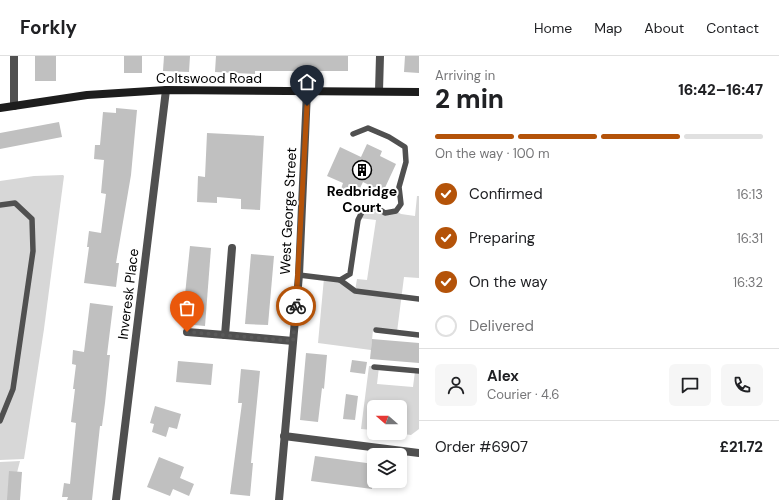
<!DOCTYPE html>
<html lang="en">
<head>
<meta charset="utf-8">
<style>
	:root { --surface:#fff; --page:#f6f6f6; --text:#202124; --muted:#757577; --line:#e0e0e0; --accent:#b45309 }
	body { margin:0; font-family:"DM Sans",sans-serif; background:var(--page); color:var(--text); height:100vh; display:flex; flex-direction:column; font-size:15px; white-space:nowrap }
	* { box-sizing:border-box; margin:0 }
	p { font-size:13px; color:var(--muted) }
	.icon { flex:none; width:22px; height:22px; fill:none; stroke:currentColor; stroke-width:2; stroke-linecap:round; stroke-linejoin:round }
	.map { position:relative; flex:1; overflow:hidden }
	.sheet { display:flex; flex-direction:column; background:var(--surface); width:360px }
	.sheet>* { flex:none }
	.needle { width:26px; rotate:290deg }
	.controls { position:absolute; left:367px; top:344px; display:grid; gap:8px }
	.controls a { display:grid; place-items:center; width:40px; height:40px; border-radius:6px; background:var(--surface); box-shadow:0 2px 6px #0003; font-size:20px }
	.pin { position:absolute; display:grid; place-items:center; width:34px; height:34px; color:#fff; margin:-41px -17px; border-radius:50% 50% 50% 0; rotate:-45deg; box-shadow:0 0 4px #0007 }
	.pin .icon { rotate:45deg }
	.courier { position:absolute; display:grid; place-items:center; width:40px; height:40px; margin:-20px; border:3px solid #b45309; border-radius:50%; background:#fff; color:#222; box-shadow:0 1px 5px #0007 }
	.summary em { font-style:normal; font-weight:800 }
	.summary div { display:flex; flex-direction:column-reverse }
	.summary { display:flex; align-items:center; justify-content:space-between; height:68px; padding:0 16px }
	h1 { font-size:26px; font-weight:800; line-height:30px }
	.bar { display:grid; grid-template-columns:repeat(4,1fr); gap:6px 4px; align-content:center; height:48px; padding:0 16px }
	.bar i { height:5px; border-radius:3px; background:var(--line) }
	.bar .selected { background:var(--accent) }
	.bar p { grid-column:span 4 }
	.line { display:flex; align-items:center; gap:10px; padding:0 16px; border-top:1px solid var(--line) }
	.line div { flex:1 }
	.round { display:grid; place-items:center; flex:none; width:42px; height:42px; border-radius:6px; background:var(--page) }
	ol { padding:0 16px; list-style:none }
	li { display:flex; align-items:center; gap:12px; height:44px }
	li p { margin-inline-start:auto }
	li .icon { padding:4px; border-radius:50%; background:var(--accent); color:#fff; stroke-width:4 }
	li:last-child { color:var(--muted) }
	li i { width:22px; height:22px; border:2px solid var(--line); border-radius:50% }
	header { display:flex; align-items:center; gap:24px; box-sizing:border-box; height:56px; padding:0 20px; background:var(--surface); border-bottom:1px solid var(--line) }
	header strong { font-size:19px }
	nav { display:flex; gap:22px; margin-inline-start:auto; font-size:14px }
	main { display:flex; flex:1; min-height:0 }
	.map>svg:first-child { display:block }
</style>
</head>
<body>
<header>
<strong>Forkly</strong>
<nav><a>Home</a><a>Map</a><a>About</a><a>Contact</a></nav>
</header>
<main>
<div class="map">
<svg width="419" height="444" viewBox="0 0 419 444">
	<rect width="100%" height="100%" fill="#fff"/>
	<!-- green -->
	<g fill="#d7d7d7">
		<polygon points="63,119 64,120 44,273 24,403 0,404 0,125 34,120"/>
		<polygon points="417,140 419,140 419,222 404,221 397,276 373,274 371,294 318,287 324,222 340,224 355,235 357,223 367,224 376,164 359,162 362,156 376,151 385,157 396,155 401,158 415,160"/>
		<polygon points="369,310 379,311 377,328 413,331 415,315 419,315 419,373 411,379 394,377 400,377 400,351 374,351 374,374 361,373"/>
		<polygon points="20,405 10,444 0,444 0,406"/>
	</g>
	<!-- building -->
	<g fill="#c0c0c0">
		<rect x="35" y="0" width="21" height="25"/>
		<rect x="124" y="0" width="18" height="17"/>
		<polygon points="164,0 190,0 189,16 163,15"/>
		<polygon points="216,0 348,0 348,15 255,15 255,18 215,16"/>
		<polygon points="405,0 419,0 419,17 404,16"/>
		<polygon points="116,52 137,54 131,119 116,207 119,207 116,231 84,227 89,191 87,191 89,175 101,177 106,138 101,137 104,104 94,103 95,89 100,89 103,56 116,57"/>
		<polygon points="59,66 62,81 0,93 0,77"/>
		<polygon points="207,77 264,80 260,154 241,153 241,143 217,141 217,147 197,146 198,120 205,121"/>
		<polygon points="367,88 382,95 380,100 396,108 383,136 363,126 356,140 341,133 343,127 327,120 340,91 361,101"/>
		<polygon points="190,190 211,192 205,270 182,268"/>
		<polygon points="251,198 274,200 268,269 245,268"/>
		<polygon points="90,247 113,250 107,299 110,299 105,347 102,370 100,370 92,444 67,444 68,441 62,441 64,427 70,428 76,367 71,366 75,333 73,333 76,309 72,308 73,294 84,296"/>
		<polygon points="372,283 419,287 419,307 370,303"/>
		<polygon points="306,297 327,299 324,333 322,332 318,366 300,364"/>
		<polygon points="352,304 367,306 365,318 350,316"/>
		<polygon points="178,305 213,308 211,329 176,326"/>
		<polygon points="241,313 260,315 251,407 253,407 250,440 230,438 242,347 238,347"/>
		<polygon points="346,338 358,340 355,364 343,363"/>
		<polygon points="155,350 181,358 177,373 169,371 166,381 152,376 154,368 150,367"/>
		<polygon points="315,400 374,408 372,433 311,425"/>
		<polygon points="159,401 184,411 180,422 194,428 189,440 173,433 170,440 147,431"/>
		<polygon points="9,415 22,416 20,444 7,444"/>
	</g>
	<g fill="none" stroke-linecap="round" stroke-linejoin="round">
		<!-- service -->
		<g stroke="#505050" stroke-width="5.5">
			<polyline points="0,149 15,147 32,163 33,195 13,333 0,365"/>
			<polyline points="299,219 340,224 355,235 419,243"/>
			<polyline points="340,224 350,218 358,164 362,156 376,151 385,157 396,155 401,148 399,131 406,106 405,91 389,81 368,72 353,78"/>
			<polyline points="376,274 419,279"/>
			<polyline points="374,311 419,315"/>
		</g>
		<!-- minor -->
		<g stroke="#505050" stroke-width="8">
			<polyline points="379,35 380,0"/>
			<polyline points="14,50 14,0"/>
			<polyline points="232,192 225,279 293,285"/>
			<polyline points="187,276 225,279"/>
			<polyline points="284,380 419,397"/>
			<polyline points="116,444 166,34"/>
			<polyline points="279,444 299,219 307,35"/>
		</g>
		<!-- secondary -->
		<polyline stroke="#1d1d1d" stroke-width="8" points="0,52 87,39 166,34 419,36"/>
	</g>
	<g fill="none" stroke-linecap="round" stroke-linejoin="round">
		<!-- done -->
		<polyline stroke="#595959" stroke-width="4" stroke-dasharray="0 7.2" points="187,276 293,285 296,250"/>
		<!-- route -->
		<polyline stroke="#b45309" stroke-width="5" points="296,250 307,50"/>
	</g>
	<!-- icons -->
	<defs>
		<g id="building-ring" transform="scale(1)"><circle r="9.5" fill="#fff" stroke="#000" stroke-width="1.5"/><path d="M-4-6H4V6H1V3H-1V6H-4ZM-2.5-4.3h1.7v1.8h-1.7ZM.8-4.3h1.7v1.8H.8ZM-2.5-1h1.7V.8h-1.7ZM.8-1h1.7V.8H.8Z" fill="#000"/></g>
	</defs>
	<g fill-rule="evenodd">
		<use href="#building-ring" x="362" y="114"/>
	</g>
	<g text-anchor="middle" stroke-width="4" stroke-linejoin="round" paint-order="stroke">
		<!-- street labels -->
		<g font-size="14" fill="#000" stroke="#fff">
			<text x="209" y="27">Coltswood Road</text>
			<text transform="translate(288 155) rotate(-87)" y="5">West George Street</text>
			<text transform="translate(128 238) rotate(-83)" y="5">Inveresk Place</text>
		</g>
		<!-- poi labels -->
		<g font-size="14" font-weight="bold" fill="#000" stroke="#fff">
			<text x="362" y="140">Redbridge<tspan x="362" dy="16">Court</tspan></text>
		</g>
	</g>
</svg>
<div class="controls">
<a><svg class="needle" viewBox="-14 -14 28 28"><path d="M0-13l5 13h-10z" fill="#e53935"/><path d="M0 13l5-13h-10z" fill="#757577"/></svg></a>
<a><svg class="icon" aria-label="layers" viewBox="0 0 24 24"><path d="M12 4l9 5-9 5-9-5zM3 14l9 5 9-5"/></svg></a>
</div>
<div class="pin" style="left:187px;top:276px;background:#ea580c"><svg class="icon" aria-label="bag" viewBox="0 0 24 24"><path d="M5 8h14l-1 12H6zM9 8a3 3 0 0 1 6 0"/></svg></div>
<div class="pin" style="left:307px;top:50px;background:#1f2937"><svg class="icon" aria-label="home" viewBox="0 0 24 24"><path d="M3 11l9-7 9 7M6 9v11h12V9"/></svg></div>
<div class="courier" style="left:296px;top:250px"><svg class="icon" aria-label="bike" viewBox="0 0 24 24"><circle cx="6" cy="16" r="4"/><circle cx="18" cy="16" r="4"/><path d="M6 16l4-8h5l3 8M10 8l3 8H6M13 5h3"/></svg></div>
</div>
<section class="sheet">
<div class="summary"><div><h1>2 min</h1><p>Arriving in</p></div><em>16:42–16:47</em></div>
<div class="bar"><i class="selected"></i><i class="selected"></i><i class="selected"></i><i></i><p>On the way · 100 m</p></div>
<ol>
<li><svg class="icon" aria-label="check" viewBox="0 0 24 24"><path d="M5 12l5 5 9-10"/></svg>Confirmed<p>16:13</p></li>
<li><svg class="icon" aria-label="check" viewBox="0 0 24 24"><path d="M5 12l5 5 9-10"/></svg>Preparing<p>16:31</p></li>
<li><svg class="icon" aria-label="check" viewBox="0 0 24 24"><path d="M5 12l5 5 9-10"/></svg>On the way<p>16:32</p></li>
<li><i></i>Delivered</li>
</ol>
<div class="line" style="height:72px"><a class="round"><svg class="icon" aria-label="person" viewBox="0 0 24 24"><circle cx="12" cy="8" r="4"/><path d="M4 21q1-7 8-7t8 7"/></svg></a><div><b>Alex</b><p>Courier · 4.6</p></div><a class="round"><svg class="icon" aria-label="chat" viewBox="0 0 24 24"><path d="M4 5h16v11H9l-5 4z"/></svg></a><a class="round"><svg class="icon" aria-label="phone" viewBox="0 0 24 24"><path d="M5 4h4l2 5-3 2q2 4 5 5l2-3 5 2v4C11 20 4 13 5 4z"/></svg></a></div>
<div class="line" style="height:52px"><div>Order #6907</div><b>£21.72</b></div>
</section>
</main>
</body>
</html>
